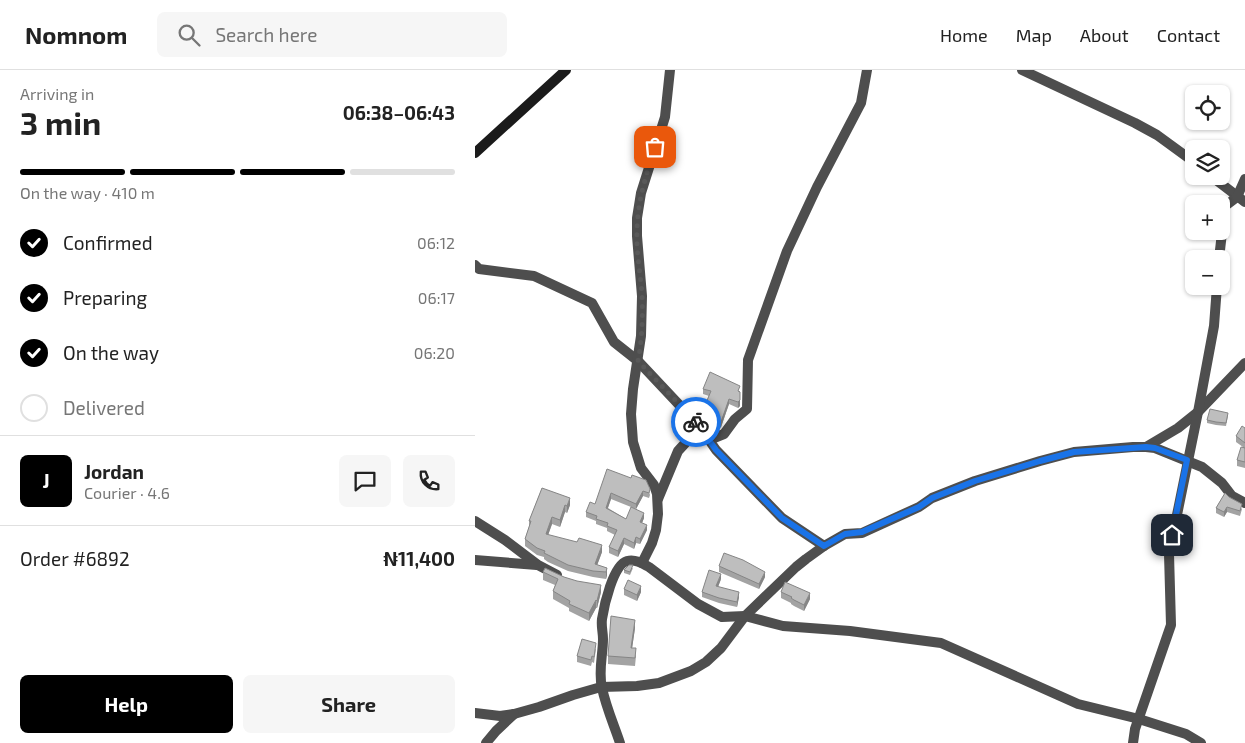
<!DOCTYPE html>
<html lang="en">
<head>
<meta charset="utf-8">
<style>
	:root { --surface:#fff; --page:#f6f6f6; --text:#222; --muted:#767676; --line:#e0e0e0; --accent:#000 }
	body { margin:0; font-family:"Exo 2",sans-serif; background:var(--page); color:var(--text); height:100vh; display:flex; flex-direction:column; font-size:19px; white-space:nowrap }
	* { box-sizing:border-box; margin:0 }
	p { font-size:16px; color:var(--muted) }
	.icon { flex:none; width:28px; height:28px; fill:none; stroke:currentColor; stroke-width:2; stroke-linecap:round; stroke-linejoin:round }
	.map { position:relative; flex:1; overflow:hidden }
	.panel { display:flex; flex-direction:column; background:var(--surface); width:475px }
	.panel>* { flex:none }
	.tools { position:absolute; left:710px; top:15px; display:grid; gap:10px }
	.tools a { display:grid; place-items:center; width:45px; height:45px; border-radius:8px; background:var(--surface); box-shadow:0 1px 4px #0004; font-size:25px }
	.pin { position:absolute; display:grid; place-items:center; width:42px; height:42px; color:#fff; margin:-21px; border-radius:10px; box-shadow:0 2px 8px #0006 }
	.courier { position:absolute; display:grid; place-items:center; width:50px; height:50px; margin:-25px; border:4px solid #1a73e8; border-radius:50%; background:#fff; color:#222; box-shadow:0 1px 6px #0007 }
	.headline em { font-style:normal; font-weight:700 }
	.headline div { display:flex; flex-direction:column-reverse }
	.headline { display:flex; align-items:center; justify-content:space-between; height:85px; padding:0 20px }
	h1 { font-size:32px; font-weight:700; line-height:38px }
	.bar { display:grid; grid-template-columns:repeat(4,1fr); gap:8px 5px; align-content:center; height:60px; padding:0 20px }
	.bar i { height:6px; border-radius:4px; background:var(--line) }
	.bar .selected { background:var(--accent) }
	.bar p { grid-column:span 4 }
	.line { display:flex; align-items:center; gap:12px; padding:0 20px; border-top:1px solid var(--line) }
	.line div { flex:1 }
	.round { display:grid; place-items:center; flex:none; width:52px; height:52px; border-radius:8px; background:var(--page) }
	ol { padding:0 20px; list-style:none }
	li { display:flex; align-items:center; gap:15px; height:55px }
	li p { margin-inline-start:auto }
	li .icon { padding:5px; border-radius:50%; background:var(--accent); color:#fff; stroke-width:4 }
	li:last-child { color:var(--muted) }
	li i { width:28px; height:28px; border:2px solid var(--line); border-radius:50% }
	.action { display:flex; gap:10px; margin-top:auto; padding:10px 20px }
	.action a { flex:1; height:58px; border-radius:8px; background:var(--accent); color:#fff; font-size:20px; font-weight:700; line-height:58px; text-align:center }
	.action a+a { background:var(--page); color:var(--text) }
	header { display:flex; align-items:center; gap:30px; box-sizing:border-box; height:70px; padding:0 25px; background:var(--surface); border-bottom:1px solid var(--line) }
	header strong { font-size:24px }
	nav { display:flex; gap:28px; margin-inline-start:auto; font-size:18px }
	.search { width:350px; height:45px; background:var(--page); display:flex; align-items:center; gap:12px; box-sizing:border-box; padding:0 18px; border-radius:8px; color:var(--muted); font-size:19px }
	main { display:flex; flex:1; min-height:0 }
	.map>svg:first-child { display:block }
</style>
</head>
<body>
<header>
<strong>Nomnom</strong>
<div class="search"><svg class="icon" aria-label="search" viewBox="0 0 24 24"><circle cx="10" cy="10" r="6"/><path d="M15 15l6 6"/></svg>Search here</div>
<nav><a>Home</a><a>Map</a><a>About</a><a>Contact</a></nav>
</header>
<main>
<section class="panel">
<div class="headline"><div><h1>3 min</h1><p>Arriving in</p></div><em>06:38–06:43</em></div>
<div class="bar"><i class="selected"></i><i class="selected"></i><i class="selected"></i><i></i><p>On the way · 410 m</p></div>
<ol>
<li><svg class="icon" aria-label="check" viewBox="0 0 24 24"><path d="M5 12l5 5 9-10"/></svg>Confirmed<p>06:12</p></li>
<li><svg class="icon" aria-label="check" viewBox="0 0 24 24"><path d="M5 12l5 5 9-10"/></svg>Preparing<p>06:17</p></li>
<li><svg class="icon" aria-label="check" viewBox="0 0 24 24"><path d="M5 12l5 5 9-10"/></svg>On the way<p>06:20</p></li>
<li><i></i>Delivered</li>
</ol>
<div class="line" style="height:90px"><b class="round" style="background:var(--accent);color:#fff">J</b><div><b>Jordan</b><p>Courier · 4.6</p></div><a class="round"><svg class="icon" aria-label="chat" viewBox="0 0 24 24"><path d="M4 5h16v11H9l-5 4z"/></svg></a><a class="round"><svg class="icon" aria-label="phone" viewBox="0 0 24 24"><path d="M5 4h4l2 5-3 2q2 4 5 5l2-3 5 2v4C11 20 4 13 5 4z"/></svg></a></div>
<div class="line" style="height:65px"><div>Order #6892</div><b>₦11,400</b></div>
<div class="action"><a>Help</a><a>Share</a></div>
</section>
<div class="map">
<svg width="770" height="673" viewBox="0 0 770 673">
	<rect width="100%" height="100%" fill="#fff"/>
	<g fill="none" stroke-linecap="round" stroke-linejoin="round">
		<!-- street -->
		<g stroke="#4e4e4e" stroke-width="10">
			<polyline points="547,0 660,53 682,65 719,92"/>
			<polyline points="736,106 770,132"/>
			<polyline points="744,189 750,136 762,127 770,109"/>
			<polyline points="0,195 4,199 59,206 117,233 139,272 163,291 225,357"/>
			<polyline points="234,370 249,364 260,349 272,339 273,290 312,181 342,117 386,33 392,0"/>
			<polyline points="671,377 703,358 723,342 770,293"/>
			<polyline points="183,429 203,381 225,357 241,380 307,448 349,476"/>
			<polyline points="0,451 30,470 63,495 82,505"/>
			<polyline points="0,490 62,495"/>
			<polyline points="167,493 177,473 181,460 183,444 182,424 179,415 166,398 158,372 156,344 158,319 166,266 167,226 162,166 162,148 166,123 190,47 195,0"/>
			<polyline points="0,643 25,646 39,644 64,637 98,625 126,617 162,616 184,613 216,601 231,592 246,578 270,546 321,497 331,489 349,476 370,464 387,463 444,437 457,428 500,411 565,391 599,382 658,377 671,377 680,378 727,397 747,413 757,426 770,433"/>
			<polyline points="11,673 21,661 39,644"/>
			<path d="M 145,673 C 139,655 131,637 127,618 C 123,601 128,585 128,569 C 128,562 126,556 127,549 C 129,536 138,495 152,491 C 160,489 167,493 174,497 L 223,534 L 247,547 L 270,546 L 308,556 L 375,561 L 466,573 L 603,634 L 664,649 L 711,664 L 726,673"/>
			<polyline points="658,673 660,659 696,555 694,484 723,342 739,256 742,216"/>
		</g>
		<!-- secondary -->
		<polyline stroke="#1b1b1b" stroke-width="10" points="0,83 91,0"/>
	</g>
	<!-- wall -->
	<g fill="#a3a3a3">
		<polygon points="228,319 265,321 265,336 263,338 254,334 246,357 239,361 235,360 232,356 233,347 228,345 228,340 234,326 228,324"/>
		<polygon points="753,346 751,356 741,355 732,353 732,350"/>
		<polygon points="770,358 770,398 762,396 762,390 768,377 761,372 761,366"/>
		<polygon points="156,408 171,410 175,425 174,428 168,426 161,439 136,429 133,438 151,449 169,448 167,453 172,460 165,474 161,473 159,479 149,474 143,487 134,483 134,477 140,465 132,461 132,458 121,454 121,451 111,447 111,442"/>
		<polygon points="67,418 95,435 92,443 90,442 85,457 77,454 73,465 127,482 122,495 132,498 132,505 131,509 118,507 93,501 73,492 69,489 69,487 62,485 50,476 50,469 54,457 54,451"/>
		<polygon points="750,423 767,439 765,446 752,442 749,447 741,443 741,438"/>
		<polygon points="244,496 290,507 284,519 244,502"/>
		<polygon points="158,498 155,505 149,503 149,500"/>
		<polygon points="68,502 126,522 122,538 121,538 114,551 94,541 94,538 78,529 78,521 80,515 68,510"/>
		<polygon points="246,509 243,517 264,527 262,537 244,533 227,527 227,522"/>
		<polygon points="149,519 166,522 162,531 149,525"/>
		<polygon points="306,522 335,529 329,541 319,536 316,534 316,533 306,528"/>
		<polygon points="160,558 157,578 161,586 160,596 133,594 133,586"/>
		<polygon points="121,579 119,593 117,592 116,596 102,592 102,586"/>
	</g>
	<!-- shaded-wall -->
	<g fill="#858585">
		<polygon points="254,329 254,334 246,357 239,361 239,356"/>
		<polygon points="265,330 265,336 263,338 263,332"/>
		<polygon points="168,421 168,426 161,439 161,434"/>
		<polygon points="136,423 136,429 131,443 131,438"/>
		<polygon points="95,428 95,435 92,443 92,436"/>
		<polygon points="90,435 90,442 85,457 85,450"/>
		<polygon points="752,437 752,442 749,447 749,442"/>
		<polygon points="169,443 169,448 165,458 165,452"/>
		<polygon points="77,447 77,454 71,471 71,464"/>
		<polygon points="172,455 172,460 165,474 165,469"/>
		<polygon points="161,467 161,473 159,479 159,473"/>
		<polygon points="149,468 149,474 143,487 143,481"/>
		<polygon points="127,475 127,482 120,501 120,494"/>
		<polygon points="132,498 132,505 131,509 131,502"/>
		<polygon points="290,502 290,507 284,519 284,514"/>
		<polygon points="246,504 246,509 241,522 241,516"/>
		<polygon points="126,515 126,522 122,538 122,531"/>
		<polygon points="166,516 166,522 162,531 162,525"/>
		<polygon points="264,522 264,527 262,537 262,532"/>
		<polygon points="335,523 335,529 329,541 329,535"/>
		<polygon points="121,530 121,538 114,551 114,543"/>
		<polygon points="160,550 160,558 156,586 156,578"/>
	</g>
	<!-- building -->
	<g fill="#bebebe" stroke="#858585">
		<polygon points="235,302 265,316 263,321 265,322 265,330 263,332 254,329 246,352 239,356 235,355 232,350 235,342 228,340 236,321 228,319"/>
		<polygon points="735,339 753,343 751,353 741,352 732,350"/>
		<polygon points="767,356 770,358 770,373 761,366"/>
		<polygon points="766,377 770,378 770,392 762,390"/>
		<polygon points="132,399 156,408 157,405 171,410 175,419 174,423 168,421 161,434 136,423 131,438 151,449 156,437 169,443 165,452 172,455 165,469 161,467 159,473 149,468 143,481 134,477 142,460 132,456 133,453 121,449 122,446 111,442 115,432 120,434"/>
		<polygon points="67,418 95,428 92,436 90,435 85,450 77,447 71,464 102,472 104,468 127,475 120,494 132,498 131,502 118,501 93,495 69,483 70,481 62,478 50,469 56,451 54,451"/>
		<polygon points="750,423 754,427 767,434 765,441 752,437 749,442 741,438"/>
		<polygon points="249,483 268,490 290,502 284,514 244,496"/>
		<polygon points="154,495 158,495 155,502 149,500"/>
		<polygon points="70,498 89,507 102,511 126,515 122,531 121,530 114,543 94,534 95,531 78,521 83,509 68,502"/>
		<polygon points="234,500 246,504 241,516 264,522 262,532 244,528 227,522"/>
		<polygon points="153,510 166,516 162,525 149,519"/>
		<polygon points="310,512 335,523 329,535 319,530 316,528 317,527 306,522"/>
		<polygon points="136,546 160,550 156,578 161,578 160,588 133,586"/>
		<polygon points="107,569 121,573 119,587 117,586 116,590 102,586"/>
	</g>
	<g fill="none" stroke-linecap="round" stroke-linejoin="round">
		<!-- done -->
		<path stroke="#595959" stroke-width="5" stroke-dasharray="0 9" d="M 180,77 C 171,105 162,133 162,163 C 161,184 166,205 167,225 C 168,247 167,270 163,291 L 221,352"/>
		<!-- route -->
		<polyline stroke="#1a73e8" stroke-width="6" points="221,352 241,380 307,448 349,476 370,464 387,462 444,437 457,428 500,411 565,391 599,382 671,377 680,378 712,390 697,465"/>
	</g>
</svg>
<div class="tools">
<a><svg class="icon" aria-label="locate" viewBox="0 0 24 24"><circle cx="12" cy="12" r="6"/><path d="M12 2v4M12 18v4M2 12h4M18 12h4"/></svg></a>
<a><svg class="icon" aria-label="layers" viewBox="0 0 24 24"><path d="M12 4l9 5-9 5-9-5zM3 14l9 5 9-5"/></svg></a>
<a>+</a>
<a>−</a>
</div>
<div class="pin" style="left:180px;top:77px;background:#ea580c"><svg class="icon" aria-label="bag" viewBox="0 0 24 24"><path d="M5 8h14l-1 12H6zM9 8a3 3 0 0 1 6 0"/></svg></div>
<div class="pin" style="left:697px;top:465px;background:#1f2937"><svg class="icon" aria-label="home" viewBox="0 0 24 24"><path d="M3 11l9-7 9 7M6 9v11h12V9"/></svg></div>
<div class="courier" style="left:221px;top:352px"><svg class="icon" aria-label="bike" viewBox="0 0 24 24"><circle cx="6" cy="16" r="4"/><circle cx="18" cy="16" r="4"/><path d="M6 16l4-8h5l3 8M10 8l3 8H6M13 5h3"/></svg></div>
</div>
</main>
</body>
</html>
